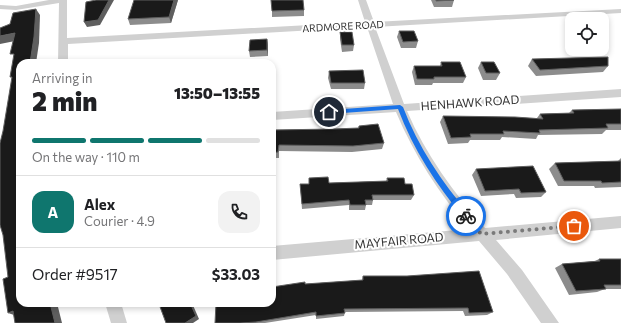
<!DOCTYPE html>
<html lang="en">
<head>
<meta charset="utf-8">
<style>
	:root { --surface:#fff; --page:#f2f2f2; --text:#202124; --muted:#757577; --line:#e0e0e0; --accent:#0f766e }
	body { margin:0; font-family:Commissioner,sans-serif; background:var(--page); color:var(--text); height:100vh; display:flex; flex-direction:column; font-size:15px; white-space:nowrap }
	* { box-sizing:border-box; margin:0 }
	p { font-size:13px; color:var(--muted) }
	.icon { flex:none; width:22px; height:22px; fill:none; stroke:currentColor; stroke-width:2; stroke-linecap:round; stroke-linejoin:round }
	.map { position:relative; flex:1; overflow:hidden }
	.details { position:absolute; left:16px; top:59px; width:260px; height:248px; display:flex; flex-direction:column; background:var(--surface); border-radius:12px; box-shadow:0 2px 6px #0003 }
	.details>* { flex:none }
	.fabs { position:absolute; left:565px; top:12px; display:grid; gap:8px }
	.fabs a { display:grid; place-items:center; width:44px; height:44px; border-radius:8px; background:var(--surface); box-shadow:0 2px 6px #0003; font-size:20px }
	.pin { position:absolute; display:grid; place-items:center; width:34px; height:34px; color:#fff; margin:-17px; border:2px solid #fff; border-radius:50%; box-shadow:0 1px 4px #0007 }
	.courier { position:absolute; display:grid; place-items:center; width:40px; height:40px; margin:-20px; border:3px solid #1a73e8; border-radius:50%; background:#fff; color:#222; box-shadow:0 1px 5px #0007 }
	.summary em { font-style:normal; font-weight:800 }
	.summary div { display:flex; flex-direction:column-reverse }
	.summary { display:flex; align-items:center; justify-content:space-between; height:68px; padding:0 16px }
	h1 { font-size:26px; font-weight:800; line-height:30px }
	.bar { display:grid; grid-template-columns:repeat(4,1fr); gap:6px 4px; align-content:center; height:48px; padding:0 16px }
	.bar i { height:5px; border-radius:3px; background:var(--line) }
	.bar .on { background:var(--accent) }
	.bar p { grid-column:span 4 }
	.line { display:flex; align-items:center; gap:10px; padding:0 16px; border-top:1px solid var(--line) }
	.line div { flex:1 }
	.round { display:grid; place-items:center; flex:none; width:42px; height:42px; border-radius:12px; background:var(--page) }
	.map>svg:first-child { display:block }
</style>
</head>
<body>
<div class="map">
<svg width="621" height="323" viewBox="0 0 621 323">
	<rect width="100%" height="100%" fill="#fff"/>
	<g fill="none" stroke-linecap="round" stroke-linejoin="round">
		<!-- minor -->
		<g fill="#d0d0d0" fill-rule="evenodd">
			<path d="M 49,0 L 67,0 L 67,38 L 365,22 L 358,0 L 366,0 L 374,22 L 621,9 L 621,13 L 375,27 L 404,104 L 621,89 L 621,97 L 407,111 C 426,155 453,192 485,228 L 621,216 L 621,228 L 496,240 L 522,270 L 559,323 L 541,323 L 507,274 L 479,241 L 272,260 L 272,246 L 469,229 C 439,193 414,155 396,112 L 272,120 L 272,112 L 393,104 L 367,27 L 68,44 L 68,63 L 58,63 L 59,3 L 16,10 L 0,9 L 0,5 L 16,6 Z"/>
			<polygon points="105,303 121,303 127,323 111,323"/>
		</g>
	</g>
	<!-- wall -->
	<g fill="#8c8c8c">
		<polygon points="178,0 171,23 130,25 128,19"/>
		<polygon points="431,0 454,0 452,7 434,7"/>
		<polygon points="304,10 304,16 272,17 272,11"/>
		<polygon points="399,31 418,41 416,48 401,48 397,37"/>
		<polygon points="340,32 354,45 353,51 342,52 340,39"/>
		<polygon points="267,39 268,45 268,56 250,57 249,51"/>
		<polygon points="532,59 608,66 603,72 536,76 528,66"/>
		<polygon points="441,62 466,77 463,83 433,83 432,85 415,85 412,72 414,66 440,66"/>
		<polygon points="481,62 500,73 496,80 483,80 478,68"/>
		<polygon points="329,71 365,83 364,89 331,89 328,78"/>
		<polygon points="621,109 621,130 606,130 602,134 538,135 536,139 502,137 500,140 470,140 468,143 448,144 440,122 443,116 537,118 540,114 569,113 572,110"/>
		<polygon points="359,126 384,143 382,149 352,152 279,151 279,158 272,158 272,130 334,129 358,128"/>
		<polygon points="621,158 621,187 595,188 594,186 558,186 549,169 555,163 618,161"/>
		<polygon points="476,169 546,192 541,197 516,198 514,194 481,196 472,175"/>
		<polygon points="309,178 329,183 386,181 387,178 405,184 414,195 411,200 373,200 372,205 366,205 365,210 349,210 349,205 302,209 300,184 309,184"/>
		<polygon points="272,192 275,192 276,197 274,218 272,218"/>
		<polygon points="599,259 621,259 621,289 605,289 597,292 569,295 555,268 562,264 595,261"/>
		<polygon points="363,276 493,312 487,315 465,316 463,311 345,312 344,316 316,319 316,315 265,323 215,323 305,284 362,280"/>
	</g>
	<!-- shaded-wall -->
	<g fill="#5f5f5f">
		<polygon points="109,0 114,0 100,25 87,27 84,22"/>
		<polygon points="174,0 178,0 171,23 169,17"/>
		<polygon points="36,9 40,15 39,43 36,63 30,63"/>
		<polygon points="15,33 20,40 0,44 0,36"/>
		<polygon points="267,39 268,45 268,56 267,50"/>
		<polygon points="20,140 20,166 18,154"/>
		<polygon points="275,192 276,197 274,218 274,213"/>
		<polygon points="48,303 57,303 62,323 55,323"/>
		<polygon points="190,303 192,303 199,319 193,323 185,323"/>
		<polygon points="13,311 17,316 8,313"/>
	</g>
	<!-- building -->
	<g fill="#1a1a1a" stroke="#5f5f5f">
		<polygon points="96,0 109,0 98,20 84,22 86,2"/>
		<polygon points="134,0 174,0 169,17 128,19"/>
		<polygon points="271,0 303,0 304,10 272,11"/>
		<polygon points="436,0 454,0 436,1"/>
		<polygon points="36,9 34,37 30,63 20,63 20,140 18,154 20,166 20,303 50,303 55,323 15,323 13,311 8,313 3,279 8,277 3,235 0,225 0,143 3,131 12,77 10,77 14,54 10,54 15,33 0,36 0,28 10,24 13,13"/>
		<polygon points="399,31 414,31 418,41 403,42"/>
		<polygon points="340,32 352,32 354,45 342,45"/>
		<polygon points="267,39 267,50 249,51 250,40"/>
		<polygon points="608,57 608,66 540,70 532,59"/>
		<polygon points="441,62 460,62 466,77 434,77 434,79 417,79 414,66 442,66"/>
		<polygon points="481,62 494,62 500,73 486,73"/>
		<polygon points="363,70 365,83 331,83 329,71"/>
		<polygon points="621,109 621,124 606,124 608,128 539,130 540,133 503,131 504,134 470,134 471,137 451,138 443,116 515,117 543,119 540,114 574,113 572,110"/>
		<polygon points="378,124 384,143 353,146 279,145 278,152 272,153 272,130 334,129 359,128 359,126"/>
		<polygon points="621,161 621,182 602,183 601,181 564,181 555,163"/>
		<polygon points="533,166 546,192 521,193 519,189 485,191 476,169"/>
		<polygon points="328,177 329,183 388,181 387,178 404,178 405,184 412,184 414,195 372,195 373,200 365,200 366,205 350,205 349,200 302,204 300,184 309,184 309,178"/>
		<polygon points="272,192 275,192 274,213 272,213"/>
		<polygon points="599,259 621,259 621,285 604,285 606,289 576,291 562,264 600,261"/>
		<polygon points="479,271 493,312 469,313 468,308 344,309 345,313 316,316 316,312 256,322 240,323 215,323 216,303 272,303 272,287 305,282 305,284 363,280 363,276 407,276"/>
		<polygon points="161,303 190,303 196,316 185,323 166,323 159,304"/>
	</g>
	<!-- route -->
	<path fill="#1a73e8" d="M 400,105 L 403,107 C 418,147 442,182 469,214 L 469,218 L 464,218 C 437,186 413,149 398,109 L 329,114 L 326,112 L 329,110 Z"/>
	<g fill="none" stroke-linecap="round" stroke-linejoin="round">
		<!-- done -->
		<polyline stroke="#7a7a7a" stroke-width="4" stroke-dasharray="0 7.2" points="466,216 481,234 574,226"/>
	</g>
	<g text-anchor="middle" stroke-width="4" stroke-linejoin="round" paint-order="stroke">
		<!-- far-street labels -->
		<g font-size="10" fill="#333" stroke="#fff">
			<text transform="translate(343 26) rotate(-3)" y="4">ARDMORE ROAD</text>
		</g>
		<!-- street labels -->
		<g font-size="12" fill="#333" stroke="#fff">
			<text transform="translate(470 103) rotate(-4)" y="4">HENHAWK ROAD</text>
			<text transform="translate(399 241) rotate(-5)" y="4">MAYFAIR ROAD</text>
		</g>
	</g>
</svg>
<div class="fabs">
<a><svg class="icon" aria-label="locate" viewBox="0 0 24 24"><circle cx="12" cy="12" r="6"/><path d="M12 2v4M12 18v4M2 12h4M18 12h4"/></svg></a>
</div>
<div class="pin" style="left:574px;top:226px;background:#ea580c"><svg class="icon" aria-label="bag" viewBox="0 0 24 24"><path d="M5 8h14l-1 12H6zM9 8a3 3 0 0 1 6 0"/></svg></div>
<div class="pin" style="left:329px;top:112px;background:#1f2937"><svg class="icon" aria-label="home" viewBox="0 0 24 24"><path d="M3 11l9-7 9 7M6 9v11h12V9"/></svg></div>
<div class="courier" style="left:466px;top:216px"><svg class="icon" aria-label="bike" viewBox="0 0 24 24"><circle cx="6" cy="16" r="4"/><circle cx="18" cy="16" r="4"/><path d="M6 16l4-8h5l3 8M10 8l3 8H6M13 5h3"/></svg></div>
<section class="details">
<div class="summary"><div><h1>2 min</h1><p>Arriving in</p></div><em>13:50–13:55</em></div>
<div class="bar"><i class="on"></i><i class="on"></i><i class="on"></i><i></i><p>On the way · 110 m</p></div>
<div class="line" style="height:72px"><b class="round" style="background:var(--accent);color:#fff">A</b><div><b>Alex</b><p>Courier · 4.9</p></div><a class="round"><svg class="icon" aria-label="phone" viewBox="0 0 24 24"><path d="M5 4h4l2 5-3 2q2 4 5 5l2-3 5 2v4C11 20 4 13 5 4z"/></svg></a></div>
<div class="line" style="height:52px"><div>Order #9517</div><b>$33.03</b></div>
</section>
</div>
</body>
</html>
